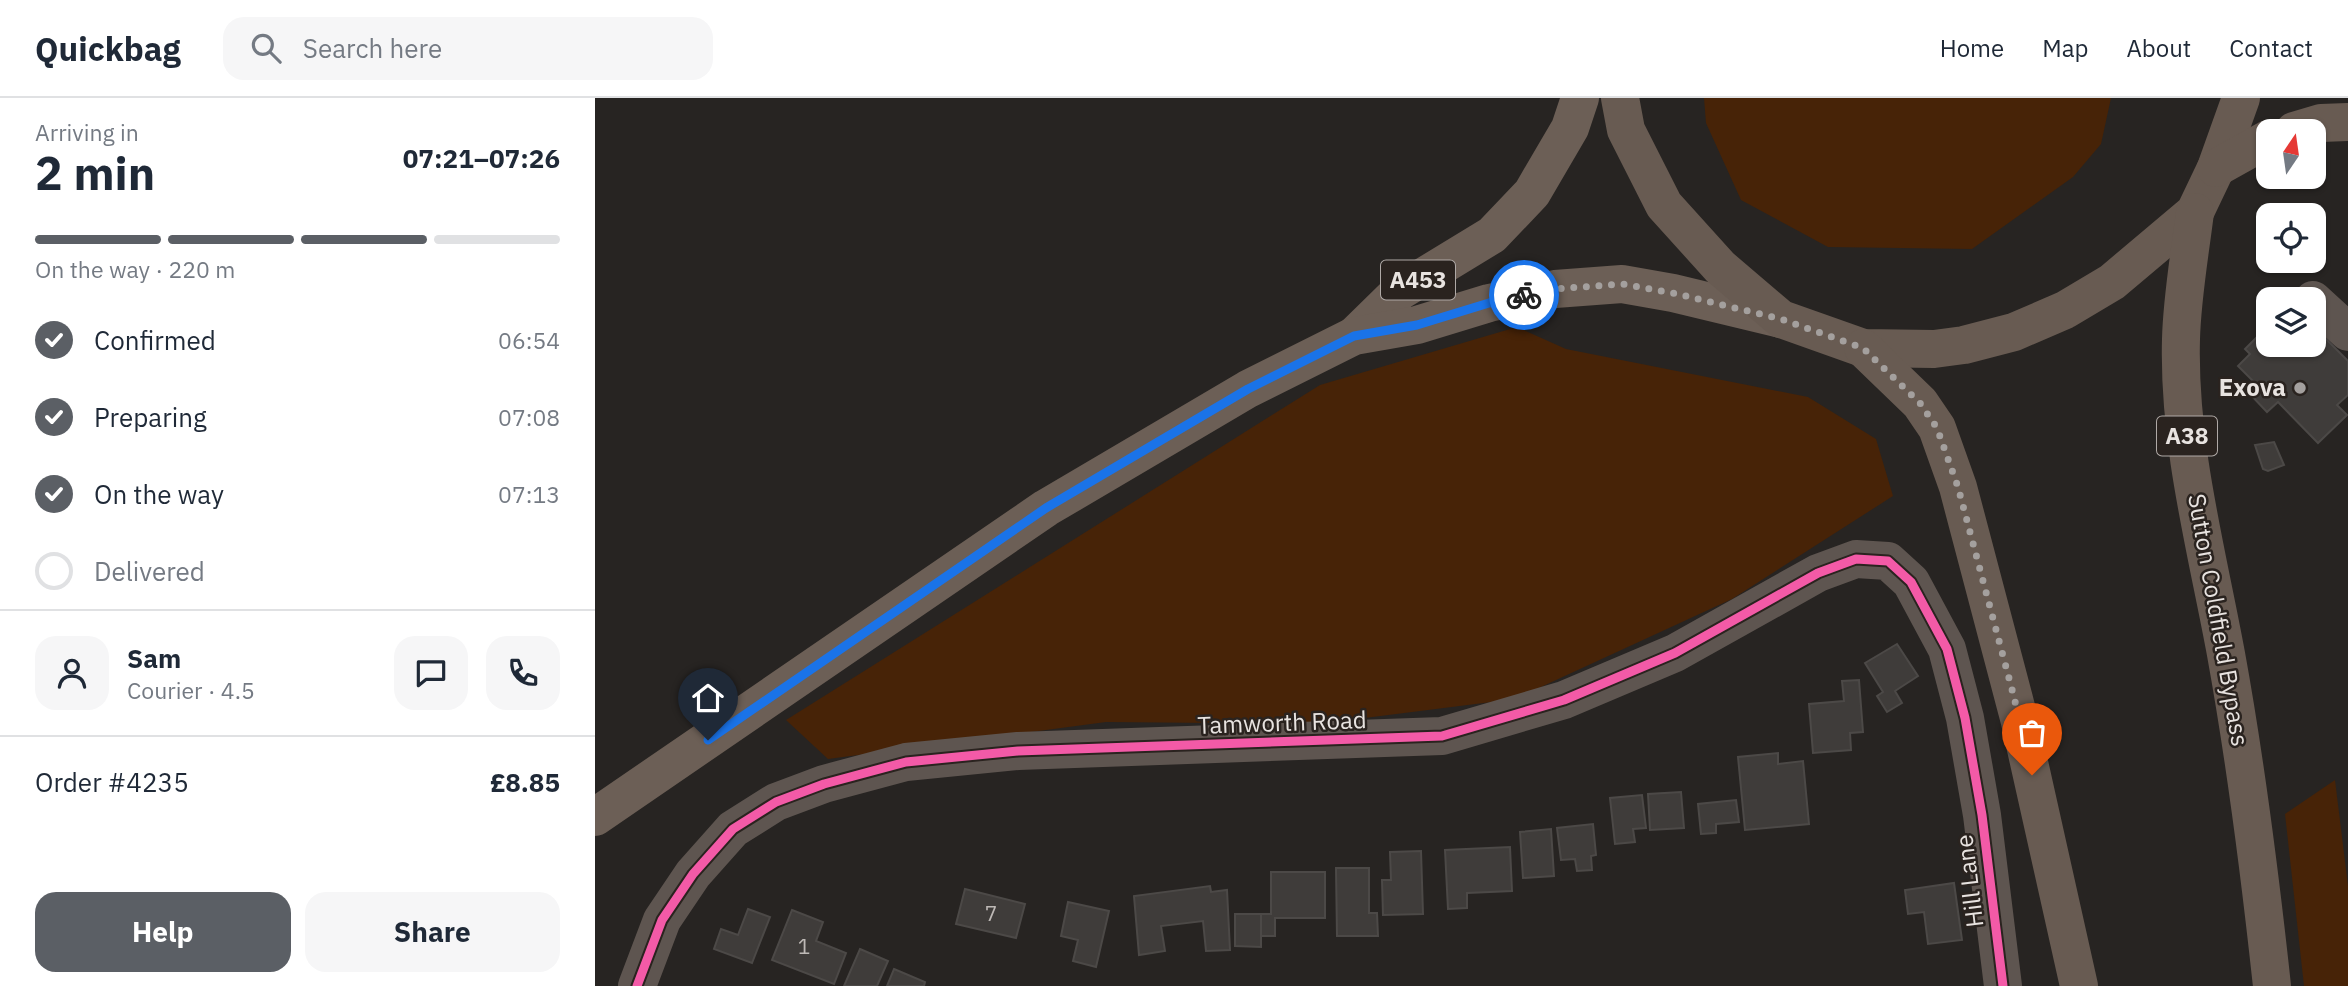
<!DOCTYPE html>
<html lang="en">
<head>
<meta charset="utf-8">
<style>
	:root { --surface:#fff; --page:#f6f6f7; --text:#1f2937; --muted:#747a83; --line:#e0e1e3; --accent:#5b5f65 }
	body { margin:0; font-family:"IBM Plex Sans",sans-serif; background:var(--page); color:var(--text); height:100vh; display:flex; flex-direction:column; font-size:26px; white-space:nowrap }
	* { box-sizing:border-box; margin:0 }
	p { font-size:23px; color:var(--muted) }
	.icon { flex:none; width:38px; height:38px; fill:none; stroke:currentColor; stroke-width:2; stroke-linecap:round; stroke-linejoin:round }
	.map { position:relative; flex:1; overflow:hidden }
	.side { display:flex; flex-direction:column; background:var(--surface); width:595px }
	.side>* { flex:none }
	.needle { width:46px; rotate:13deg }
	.controls { position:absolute; left:1661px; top:21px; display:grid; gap:14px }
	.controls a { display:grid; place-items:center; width:70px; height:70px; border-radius:14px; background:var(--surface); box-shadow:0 2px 5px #0004; font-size:35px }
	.pin { position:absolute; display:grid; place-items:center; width:60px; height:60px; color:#fff; margin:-72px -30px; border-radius:50% 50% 50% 0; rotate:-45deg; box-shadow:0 0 7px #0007 }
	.pin .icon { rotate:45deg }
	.courier { position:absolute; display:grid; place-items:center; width:70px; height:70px; margin:-35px; border:5px solid #1a73e8; border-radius:50%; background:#fff; color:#222; box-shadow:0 2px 9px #0007 }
	.summary em { font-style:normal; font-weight:700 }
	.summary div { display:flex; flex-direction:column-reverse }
	.summary { display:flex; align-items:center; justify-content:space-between; height:119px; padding:0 35px }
	h1 { font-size:46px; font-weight:700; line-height:52px }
	.bar { display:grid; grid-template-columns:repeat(4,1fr); gap:10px 7px; align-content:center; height:84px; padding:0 35px }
	.bar i { height:9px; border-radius:5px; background:var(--line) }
	.bar .on { background:var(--accent) }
	.bar p { grid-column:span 4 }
	.line { display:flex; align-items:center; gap:18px; padding:0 35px; border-top:2px solid var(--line) }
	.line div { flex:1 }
	.round { display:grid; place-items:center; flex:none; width:74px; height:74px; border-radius:21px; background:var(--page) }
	ol { padding:0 35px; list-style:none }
	li { display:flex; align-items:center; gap:21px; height:77px }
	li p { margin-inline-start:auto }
	li .icon { padding:7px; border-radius:50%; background:var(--accent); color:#fff; stroke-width:4 }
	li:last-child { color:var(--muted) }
	li i { width:38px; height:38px; border:4px solid var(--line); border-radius:50% }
	.primary-button { display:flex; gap:14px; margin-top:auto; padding:14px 35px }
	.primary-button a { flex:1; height:80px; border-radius:21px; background:var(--accent); color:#fff; font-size:28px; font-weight:700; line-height:80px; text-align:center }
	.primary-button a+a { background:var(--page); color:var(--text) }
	header { display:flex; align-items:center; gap:42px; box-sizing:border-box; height:98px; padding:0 35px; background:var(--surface); border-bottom:2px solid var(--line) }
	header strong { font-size:33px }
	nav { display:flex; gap:38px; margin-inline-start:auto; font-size:24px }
	.search { width:490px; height:63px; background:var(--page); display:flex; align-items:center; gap:18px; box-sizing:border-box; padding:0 24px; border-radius:21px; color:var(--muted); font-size:26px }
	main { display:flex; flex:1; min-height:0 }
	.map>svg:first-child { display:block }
</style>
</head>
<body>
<header>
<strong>Quickbag</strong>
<div class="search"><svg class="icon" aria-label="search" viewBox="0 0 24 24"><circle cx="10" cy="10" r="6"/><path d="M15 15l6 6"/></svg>Search here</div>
<nav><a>Home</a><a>Map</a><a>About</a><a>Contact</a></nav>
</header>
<main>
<section class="side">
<div class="summary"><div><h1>2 min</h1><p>Arriving in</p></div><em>07:21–07:26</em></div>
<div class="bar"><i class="on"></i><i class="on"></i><i class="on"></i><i></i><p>On the way · 220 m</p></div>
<ol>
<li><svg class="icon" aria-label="check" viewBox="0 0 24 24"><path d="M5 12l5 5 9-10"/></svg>Confirmed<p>06:54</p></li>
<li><svg class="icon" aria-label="check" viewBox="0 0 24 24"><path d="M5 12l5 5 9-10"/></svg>Preparing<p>07:08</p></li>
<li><svg class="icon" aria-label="check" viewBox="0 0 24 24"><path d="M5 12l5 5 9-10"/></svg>On the way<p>07:13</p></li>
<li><i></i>Delivered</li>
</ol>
<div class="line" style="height:126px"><a class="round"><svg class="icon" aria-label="person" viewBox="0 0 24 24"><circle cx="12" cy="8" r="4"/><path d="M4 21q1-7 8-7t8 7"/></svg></a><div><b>Sam</b><p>Courier · 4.5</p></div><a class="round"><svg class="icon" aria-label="chat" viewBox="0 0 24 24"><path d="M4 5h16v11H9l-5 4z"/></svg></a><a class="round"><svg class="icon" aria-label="phone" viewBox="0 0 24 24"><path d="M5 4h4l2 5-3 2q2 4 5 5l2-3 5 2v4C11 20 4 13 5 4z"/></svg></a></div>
<div class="line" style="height:91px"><div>Order #4235</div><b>£8.85</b></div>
<div class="primary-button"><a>Help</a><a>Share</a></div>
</section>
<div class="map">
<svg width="1753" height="888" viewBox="0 0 1753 888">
	<rect width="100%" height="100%" fill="#272422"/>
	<!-- green -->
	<g fill="#472307">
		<polygon points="1109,0 1516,0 1506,46 1478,79 1377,151 1233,149 1146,102 1111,25"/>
		<polygon points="922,229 971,251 1213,299 1281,341 1298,398 1137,501 920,601 722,626 511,624 233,661 191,622 725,287"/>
		<polygon points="1740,682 1753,788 1753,888 1709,888 1690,716"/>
	</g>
	<!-- building -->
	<g fill="#3f3c3a" stroke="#4c4947" stroke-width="2">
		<polygon points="1673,228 1673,247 1718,247 1718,228 1753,263 1753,297 1742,307 1752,317 1723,345 1683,304 1672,314 1653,294 1661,286 1643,268 1655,256 1650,251"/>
		<polygon points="1679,344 1689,367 1673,373 1668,371 1660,347"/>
		<polygon points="1302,546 1323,578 1300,593 1307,605 1292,614 1282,598 1288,594 1270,565"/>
		<polygon points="1264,582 1268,634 1255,635 1256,652 1218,655 1214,606 1249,603 1247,583"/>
		<polygon points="1183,655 1183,666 1208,663 1214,726 1150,732 1143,659"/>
		<polygon points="1086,694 1089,730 1055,732 1053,696"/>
		<polygon points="1047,697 1051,730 1038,731 1040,744 1020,746 1015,700"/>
		<polygon points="1141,702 1144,724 1121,726 1121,735 1106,736 1103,706"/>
		<polygon points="998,726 1001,757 996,758 997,772 982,773 980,761 966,762 962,730"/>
		<polygon points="956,731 959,778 928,780 925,734"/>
		<polygon points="915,749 917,793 872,795 872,810 853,811 850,752"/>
		<polygon points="826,753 828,816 788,817 787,782 796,782 795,754"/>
		<polygon points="741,770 774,770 774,815 782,815 783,838 742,838"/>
		<polygon points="676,774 730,774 730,820 680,820 680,838 666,838 666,816 676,816"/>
		<polygon points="1359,785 1367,842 1333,846 1329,814 1313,816 1310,792"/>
		<polygon points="615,788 616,794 632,792 635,852 611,853 608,823 566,828 570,853 544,857 539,798"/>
		<polygon points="370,791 430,806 421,840 361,826"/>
		<polygon points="473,804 514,813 501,869 478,863 483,842 466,838"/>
		<polygon points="153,811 175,819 157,865 119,851 126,831 143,837"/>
		<polygon points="197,812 228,824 221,843 251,855 239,886 177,862"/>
		<polygon points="640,816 666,816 666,849 640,848"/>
		<polygon points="265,851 293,863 282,888 249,888"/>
		<polygon points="299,871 330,884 329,888 292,888"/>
	</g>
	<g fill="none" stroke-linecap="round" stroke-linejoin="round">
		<!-- minor -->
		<g stroke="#5e5550" stroke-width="38">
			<polyline points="1718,202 1753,234"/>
			<polyline points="42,888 67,822 98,776 138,731 181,704 229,686 311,664 423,653 847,638 969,602 1080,555 1223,475 1261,461 1293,463 1316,484 1352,551 1370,620 1387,717 1408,888"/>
		</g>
		<!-- major -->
		<g stroke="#6c5f56" stroke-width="38">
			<polyline points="759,238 805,193 897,137 937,95 975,30 985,0"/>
			<polyline points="0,719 451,410 653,291 759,238 822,227 894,205 960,191 1027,186 1078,195 1186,221"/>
		</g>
		<!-- highway -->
		<g stroke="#685b52" stroke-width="38">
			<polyline points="1025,0 1031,32 1069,107 1125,169 1186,221 1268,250 1339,251 1369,247 1419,234 1470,212 1517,184 1600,114 1621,70 1646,0"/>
			<polyline points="1699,33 1726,25 1753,24"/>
			<polyline points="1621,70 1673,41"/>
			<path d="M 1600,114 C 1595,155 1587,199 1586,241 C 1583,347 1612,453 1631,556 C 1651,666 1665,777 1677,888"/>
			<polyline points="1268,250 1325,305 1342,330 1363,389 1425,624 1484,888"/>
		</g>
		<!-- cycleway casing -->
		<g stroke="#2a231f" stroke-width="13">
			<polyline id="cycleway" points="42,888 67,822 98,776 138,731 181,704 229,686 311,664 423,653 847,638 969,602 1080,555 1223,475 1261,461 1293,463 1316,484 1352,551 1370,620 1387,717 1408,888"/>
		</g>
		<!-- cycleway -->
		<use href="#cycleway" stroke="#f35aa7" stroke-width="9"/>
	</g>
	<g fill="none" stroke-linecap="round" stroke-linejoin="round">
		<!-- done -->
		<polyline stroke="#a4a09e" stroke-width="7" stroke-dasharray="0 12.6" points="929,197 960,191 1027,186 1078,195 1186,221 1268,250 1325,305 1342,330 1363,389 1419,599 1437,677"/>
		<!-- route -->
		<polyline stroke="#1a73e8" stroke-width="9" points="113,642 451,410 653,291 759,238 822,227 894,205 929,197"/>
	</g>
	<!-- markers -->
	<circle fill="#a4a09e" stroke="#2a231f" stroke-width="2.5" cx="1705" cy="290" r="7"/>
	<g text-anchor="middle" stroke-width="5" stroke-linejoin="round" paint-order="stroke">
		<!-- number labels -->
		<g font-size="21" fill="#beb9b6">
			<text x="396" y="823">7</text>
			<text x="209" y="856">1</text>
		</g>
		<!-- shield labels -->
		<g fill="#2a231f" stroke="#afa9a6" stroke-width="2">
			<rect x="786" y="162.5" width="74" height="39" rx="5"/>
			<rect x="1562" y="318.5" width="60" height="39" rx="5"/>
		</g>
		<g font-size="23" font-weight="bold" fill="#e8e3e0">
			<text x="823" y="190">A453</text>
			<text x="1592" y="346">A38</text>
		</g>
		<!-- poi labels -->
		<g font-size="24" font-weight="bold" fill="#e8e3e0" stroke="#2a231f" text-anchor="end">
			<text x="1691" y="298">Exova</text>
		</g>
		<!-- street labels -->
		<g font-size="24" fill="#e8e3e0" stroke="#2a231f">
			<text transform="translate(1623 522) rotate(80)" y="8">Sutton Coldfield Bypass</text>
			<text transform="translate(687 625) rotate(-2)" y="8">Tamworth Road</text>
			<text transform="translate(1375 783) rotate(-97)" y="8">Hill Lane</text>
		</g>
	</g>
</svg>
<div class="controls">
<a><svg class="needle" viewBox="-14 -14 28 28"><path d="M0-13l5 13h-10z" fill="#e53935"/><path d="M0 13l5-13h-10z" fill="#747a83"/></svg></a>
<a><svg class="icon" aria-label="locate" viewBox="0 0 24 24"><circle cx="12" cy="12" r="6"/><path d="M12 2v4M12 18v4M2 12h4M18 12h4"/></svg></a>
<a><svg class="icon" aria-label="layers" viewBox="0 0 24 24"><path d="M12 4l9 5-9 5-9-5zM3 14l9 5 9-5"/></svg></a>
</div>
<div class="pin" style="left:1437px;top:677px;background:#ea580c"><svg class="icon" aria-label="bag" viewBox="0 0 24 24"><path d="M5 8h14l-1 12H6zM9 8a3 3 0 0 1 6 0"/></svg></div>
<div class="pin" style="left:113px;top:642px;background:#1f2937"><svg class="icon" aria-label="home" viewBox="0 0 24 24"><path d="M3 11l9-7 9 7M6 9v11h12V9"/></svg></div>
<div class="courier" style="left:929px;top:197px"><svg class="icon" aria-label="bike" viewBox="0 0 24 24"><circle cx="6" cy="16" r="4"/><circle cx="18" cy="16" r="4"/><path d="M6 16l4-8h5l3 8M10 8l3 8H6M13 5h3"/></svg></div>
</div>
</main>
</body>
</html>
